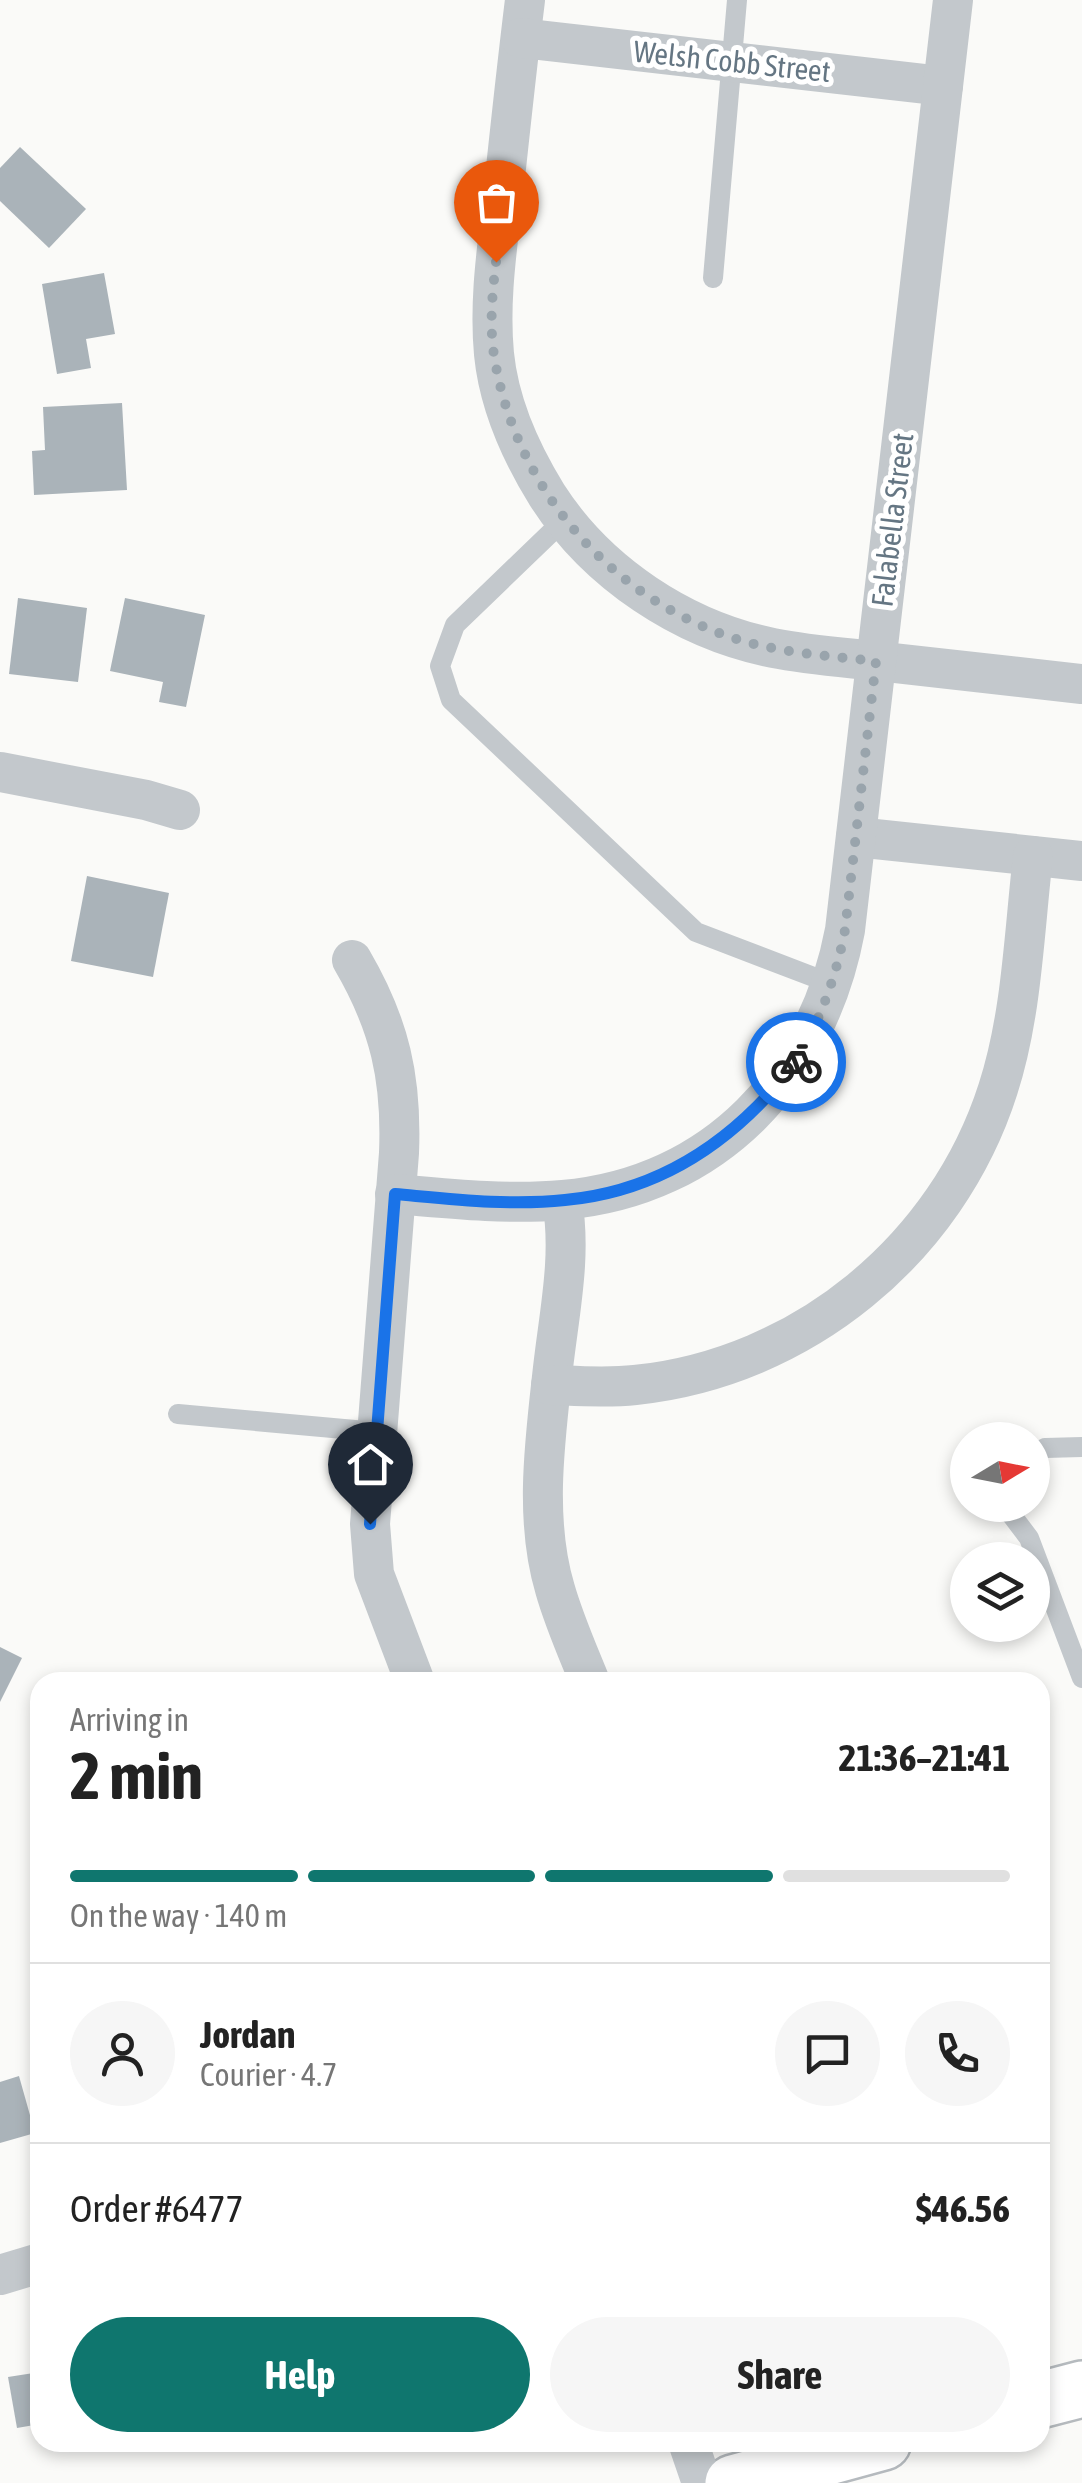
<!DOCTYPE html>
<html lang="en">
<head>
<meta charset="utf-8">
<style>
	:root { --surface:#fff; --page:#f6f6f6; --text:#222; --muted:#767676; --line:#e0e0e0; --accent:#0f766e }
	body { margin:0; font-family:"Asap Condensed",sans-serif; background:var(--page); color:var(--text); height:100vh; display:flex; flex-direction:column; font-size:38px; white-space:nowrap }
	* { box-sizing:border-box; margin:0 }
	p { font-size:32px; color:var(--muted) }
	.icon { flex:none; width:55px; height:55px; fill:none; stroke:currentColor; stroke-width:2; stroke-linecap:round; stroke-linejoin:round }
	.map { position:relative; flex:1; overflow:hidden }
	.side { position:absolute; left:30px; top:1672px; width:1020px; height:780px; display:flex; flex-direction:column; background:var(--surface); border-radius:30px; box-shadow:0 5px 15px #0003 }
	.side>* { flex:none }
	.needle { width:65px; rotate:80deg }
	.fabs { position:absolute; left:950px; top:1422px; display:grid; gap:20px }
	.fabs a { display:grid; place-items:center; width:100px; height:100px; border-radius:50%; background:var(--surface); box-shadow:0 5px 15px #0003; font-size:50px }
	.pin { position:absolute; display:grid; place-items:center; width:85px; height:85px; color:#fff; margin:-102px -42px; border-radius:50% 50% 50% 0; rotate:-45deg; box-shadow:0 0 10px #0007 }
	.pin .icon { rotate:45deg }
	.courier { position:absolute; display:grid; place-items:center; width:100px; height:100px; margin:-50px; border:8px solid #1a73e8; border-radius:50%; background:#fff; color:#222; box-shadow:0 2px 12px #0007 }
	.summary em { font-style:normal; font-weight:700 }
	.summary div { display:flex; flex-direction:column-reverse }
	.summary { display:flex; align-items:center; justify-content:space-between; height:170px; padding:0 40px }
	h1 { font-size:65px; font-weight:700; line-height:75px }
	.bar { display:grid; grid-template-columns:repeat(4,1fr); gap:15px 10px; align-content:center; height:120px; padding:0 40px }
	.bar i { height:12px; border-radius:8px; background:var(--line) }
	.bar .selected { background:var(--accent) }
	.bar p { grid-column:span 4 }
	.line { display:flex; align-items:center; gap:25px; padding:0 40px; border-top:2px solid var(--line) }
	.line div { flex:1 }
	.round { display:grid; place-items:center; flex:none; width:105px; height:105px; border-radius:52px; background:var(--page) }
	.action { display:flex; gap:20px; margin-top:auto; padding:20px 40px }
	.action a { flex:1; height:115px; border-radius:60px; background:var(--accent); color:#fff; font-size:40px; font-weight:700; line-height:115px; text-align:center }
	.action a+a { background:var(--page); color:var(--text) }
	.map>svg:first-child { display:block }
</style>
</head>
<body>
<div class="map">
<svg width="1082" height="2483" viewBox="0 0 1082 2483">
	<rect width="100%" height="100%" fill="#fafaf8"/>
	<!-- building -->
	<g fill="#aab3b9">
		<polygon points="20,147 86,209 49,248 0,201 0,168"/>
		<polygon points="104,273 115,334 86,339 91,368 57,374 42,284"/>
		<polygon points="122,403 127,490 34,495 32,451 45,450 43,407"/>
		<polygon points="18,598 87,608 78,682 9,674"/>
		<polygon points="125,598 205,615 186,707 159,702 163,682 110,671"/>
		<polygon points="87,876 169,893 153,977 71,961"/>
		<polygon points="0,1647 22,1658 0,1702"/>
		<polygon points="19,2076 35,2133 0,2143 0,2082"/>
		<polygon points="40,2372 40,2424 17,2428 8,2377"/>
	</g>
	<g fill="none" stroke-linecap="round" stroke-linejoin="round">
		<!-- primary casing -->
		<g stroke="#b5babe" stroke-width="60">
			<g id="primary">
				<polyline points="1040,2400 1082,2389"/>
				<polyline points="733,2483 883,2442"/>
			</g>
		</g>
		<!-- service -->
		<g stroke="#c3c8cc" stroke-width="20">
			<polyline points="713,278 737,0"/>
			<polyline points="565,519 455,625 440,666 451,700 696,932 832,984"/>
			<polyline points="178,1414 377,1432"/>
			<polyline points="1032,1455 1045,1448 1082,1447"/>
			<polyline points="1004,1505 1029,1538 1082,1678"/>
		</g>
		<!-- minor -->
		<g stroke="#c3c8cc" stroke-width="40">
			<path d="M 525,0 C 517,65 510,130 503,196 C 497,249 489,301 494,354 C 499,404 521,453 547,495 C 597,573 683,630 773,648 C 813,656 854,658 894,663 C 956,670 1019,677 1082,684"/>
			<polyline points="521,38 943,86"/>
			<polyline points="0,772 146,800 180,810"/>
			<polyline points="856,837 1082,861"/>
			<path d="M 352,960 C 390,1025 402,1079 399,1153 L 370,1524 L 374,1574 L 415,1682"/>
			<path d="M 395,1194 C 451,1199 508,1205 563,1200 C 715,1187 818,1075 845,930 L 953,0"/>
			<path d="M 562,1201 C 572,1255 559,1314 553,1368 C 545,1440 534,1519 555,1589 C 564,1621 578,1652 590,1682"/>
			<path d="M 551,1385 C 579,1386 607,1388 635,1385 C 802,1368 947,1249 998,1089 C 1022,1015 1024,933 1033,856"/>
			<polyline points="0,2275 40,2263"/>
			<polyline points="688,2442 702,2483"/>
		</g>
		<!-- primary -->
		<use href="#primary" stroke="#fff" stroke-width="55"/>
	</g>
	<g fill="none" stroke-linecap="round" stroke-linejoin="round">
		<!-- done -->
		<path stroke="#99a4ac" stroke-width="10" stroke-dasharray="0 18" d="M 496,262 C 492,295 489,329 495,361 C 517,489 610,597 733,638 C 779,653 829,656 876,661 L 845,930 C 836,978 820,1020 796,1062"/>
		<!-- route -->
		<path stroke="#1a73e8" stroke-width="12" d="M 370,1524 L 395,1194 C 451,1199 509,1206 565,1200 C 663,1191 737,1139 796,1062"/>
	</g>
	<g text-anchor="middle" stroke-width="10" stroke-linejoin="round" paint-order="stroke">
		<!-- street labels -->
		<g font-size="30" fill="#657683" stroke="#fff">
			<text transform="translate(732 62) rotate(6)" y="10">Welsh Cobb Street</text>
			<text transform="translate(893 520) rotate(-83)" y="10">Falabella Street</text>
		</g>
	</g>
</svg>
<div class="fabs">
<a><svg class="needle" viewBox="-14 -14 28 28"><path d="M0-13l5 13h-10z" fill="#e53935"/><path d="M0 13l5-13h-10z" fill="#767676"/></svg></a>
<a><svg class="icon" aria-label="layers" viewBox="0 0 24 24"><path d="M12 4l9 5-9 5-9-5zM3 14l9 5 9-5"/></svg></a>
</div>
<div class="pin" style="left:496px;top:262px;background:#ea580c"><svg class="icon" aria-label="bag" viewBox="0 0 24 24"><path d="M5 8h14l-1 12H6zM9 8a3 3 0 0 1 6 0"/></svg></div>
<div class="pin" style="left:370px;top:1524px;background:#1f2937"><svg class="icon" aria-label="home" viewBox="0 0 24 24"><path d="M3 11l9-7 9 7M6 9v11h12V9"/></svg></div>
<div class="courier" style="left:796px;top:1062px"><svg class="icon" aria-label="bike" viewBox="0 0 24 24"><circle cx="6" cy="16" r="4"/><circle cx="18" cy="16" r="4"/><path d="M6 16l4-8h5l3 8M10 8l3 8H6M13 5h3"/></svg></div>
<section class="side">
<div class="summary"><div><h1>2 min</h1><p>Arriving in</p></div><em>21:36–21:41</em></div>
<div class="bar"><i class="selected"></i><i class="selected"></i><i class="selected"></i><i></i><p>On the way · 140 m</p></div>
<div class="line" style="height:180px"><a class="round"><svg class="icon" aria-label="person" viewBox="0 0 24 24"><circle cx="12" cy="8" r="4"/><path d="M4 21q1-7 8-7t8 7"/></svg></a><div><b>Jordan</b><p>Courier · 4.7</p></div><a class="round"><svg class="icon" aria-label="chat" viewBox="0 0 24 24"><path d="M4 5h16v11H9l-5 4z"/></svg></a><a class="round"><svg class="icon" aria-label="phone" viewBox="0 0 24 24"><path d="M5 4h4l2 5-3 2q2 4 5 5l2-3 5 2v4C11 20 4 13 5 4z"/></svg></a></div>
<div class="line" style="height:130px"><div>Order #6477</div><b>$46.56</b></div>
<div class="action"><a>Help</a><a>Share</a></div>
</section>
</div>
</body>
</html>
